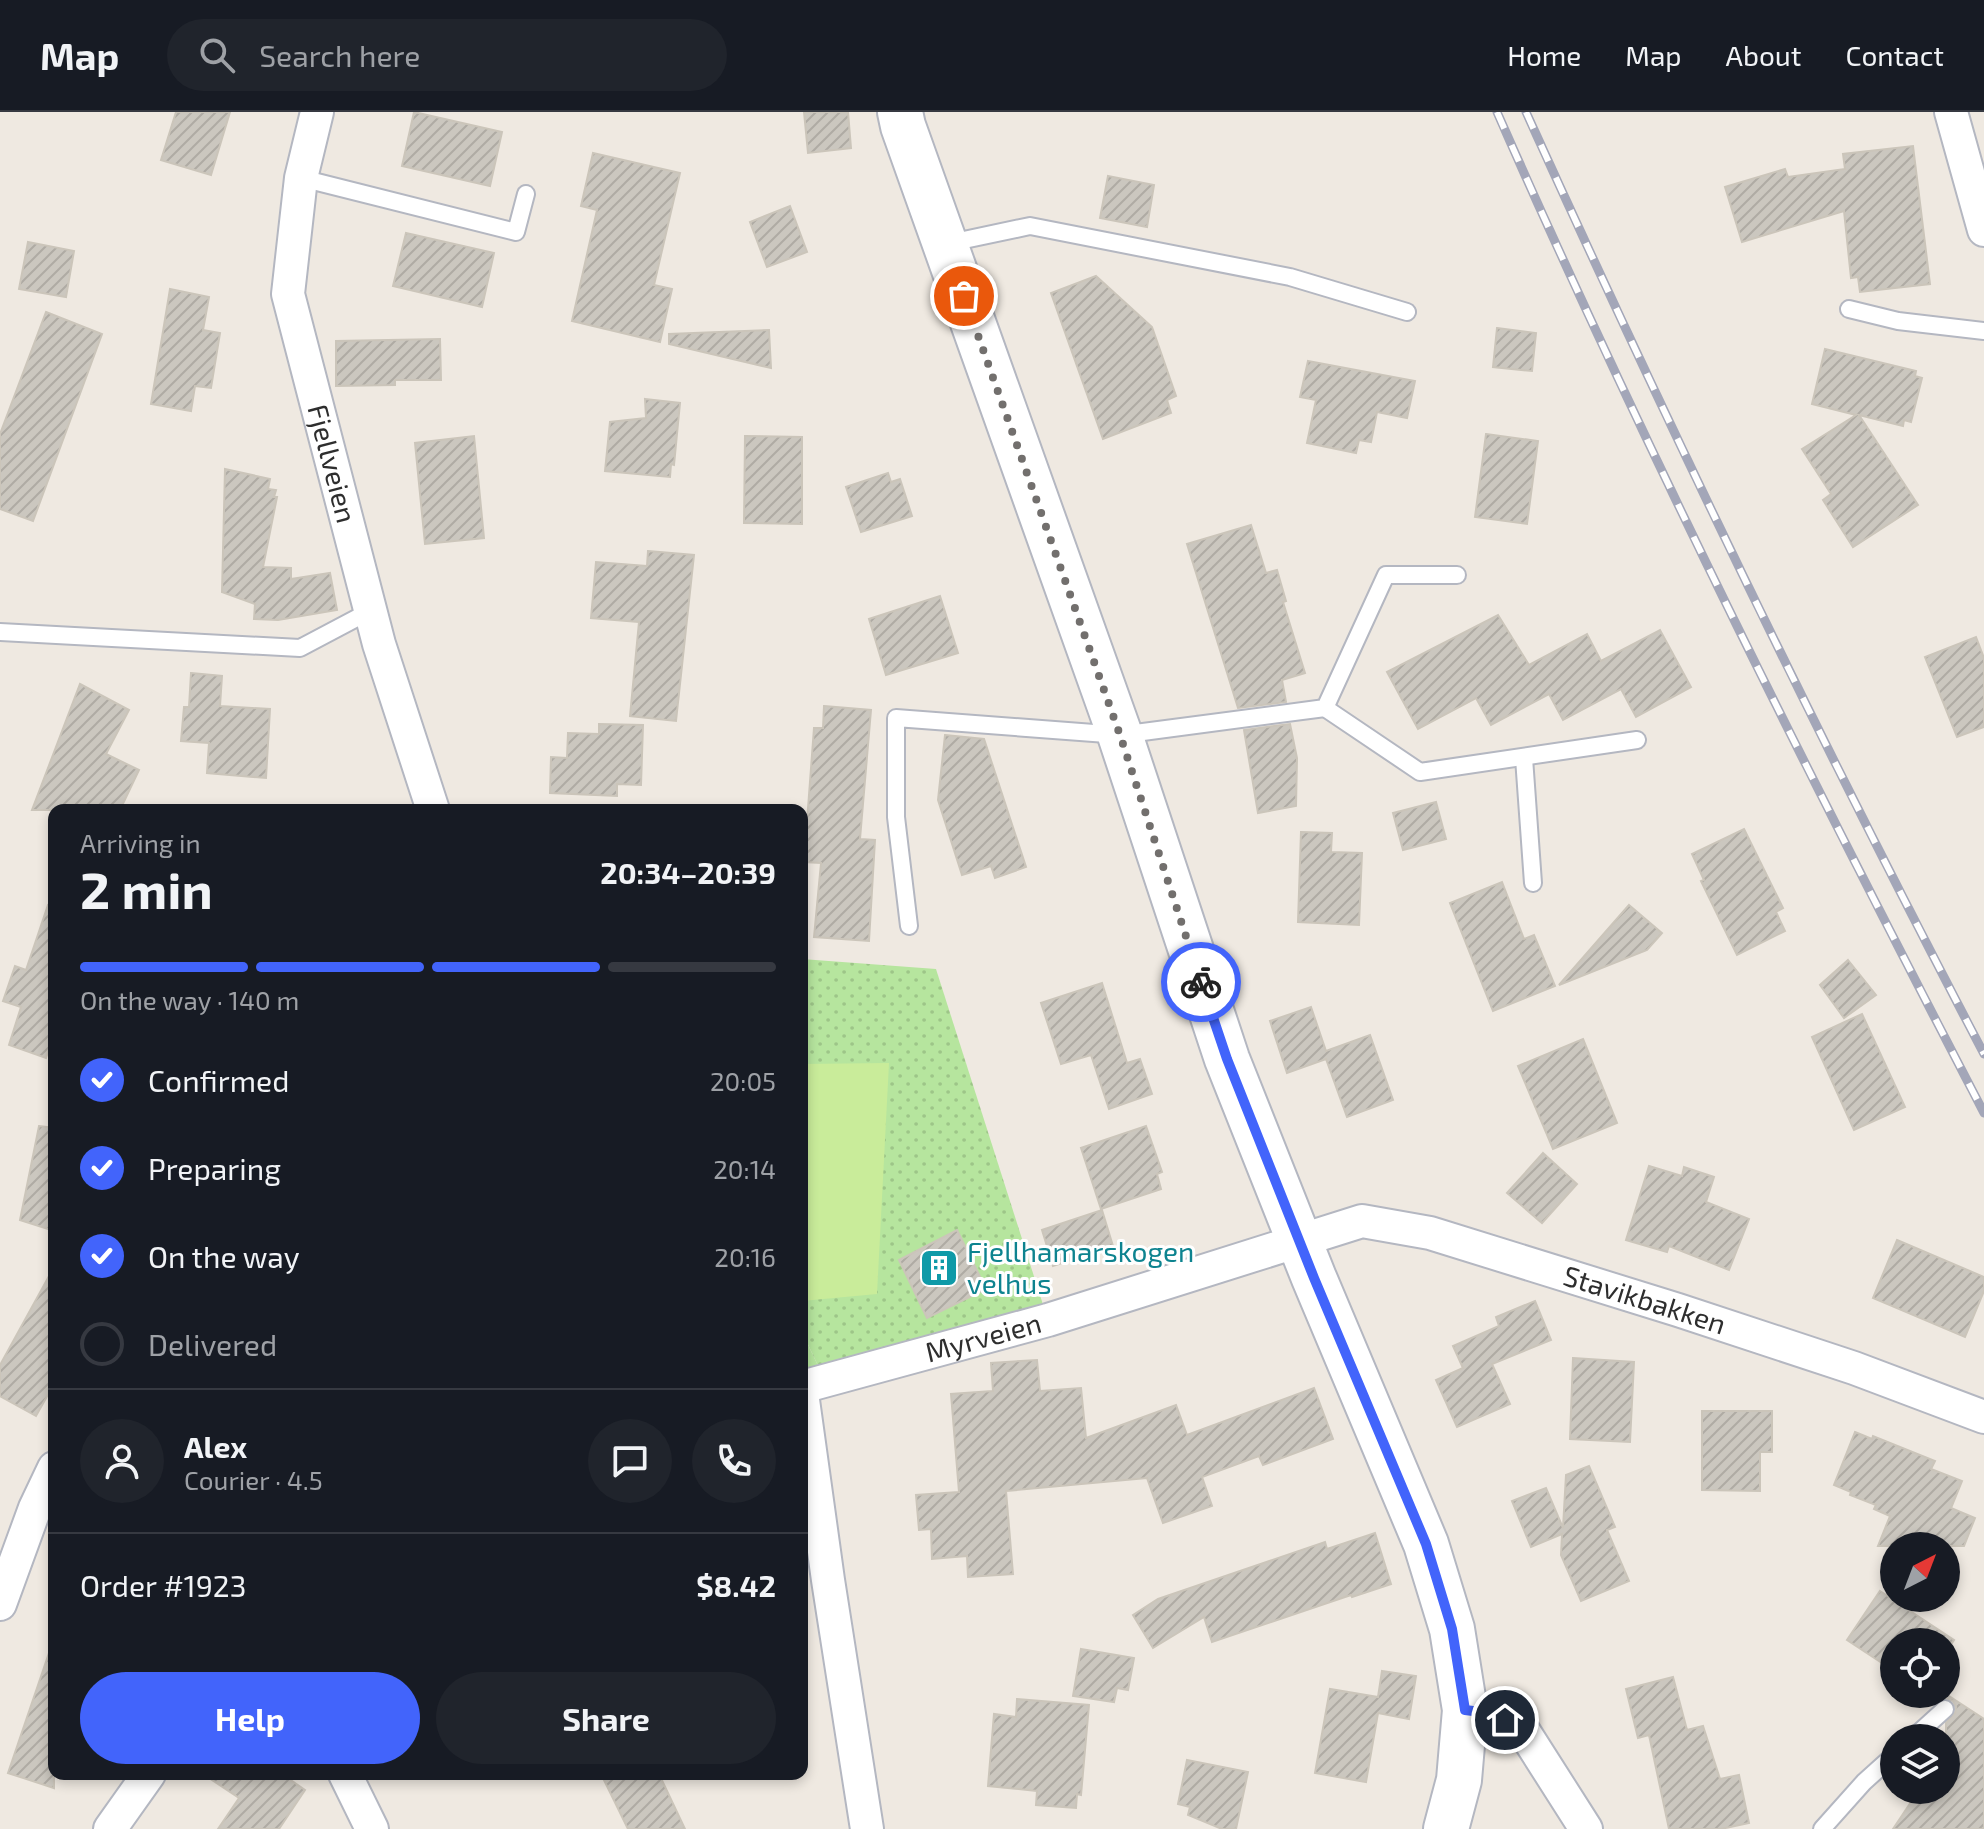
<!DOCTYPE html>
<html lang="en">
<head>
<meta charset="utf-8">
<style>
	:root { --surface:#171b24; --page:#20242c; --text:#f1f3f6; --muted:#9ea1a6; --line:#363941; --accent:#4264fb }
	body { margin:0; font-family:"Exo 2",sans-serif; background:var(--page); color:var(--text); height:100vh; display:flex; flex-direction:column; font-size:30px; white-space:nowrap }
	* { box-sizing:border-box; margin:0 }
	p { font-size:26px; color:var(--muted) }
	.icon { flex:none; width:44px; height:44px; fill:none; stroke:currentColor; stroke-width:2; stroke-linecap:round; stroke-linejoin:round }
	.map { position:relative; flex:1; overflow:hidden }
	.sheet { position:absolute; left:48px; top:692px; width:760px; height:976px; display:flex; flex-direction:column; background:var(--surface); border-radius:16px; box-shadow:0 4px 12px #0003 }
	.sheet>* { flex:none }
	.needle { width:52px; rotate:42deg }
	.tools { position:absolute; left:1880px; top:1420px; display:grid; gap:16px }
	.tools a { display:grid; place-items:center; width:80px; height:80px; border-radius:50%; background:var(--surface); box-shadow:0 4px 12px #0003; font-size:40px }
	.pin { position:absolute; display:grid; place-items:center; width:68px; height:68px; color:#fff; margin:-34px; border:4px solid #fff; border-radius:50%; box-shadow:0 2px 8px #0007 }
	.courier { position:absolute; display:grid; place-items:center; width:80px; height:80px; margin:-40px; border:6px solid #4264fb; border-radius:50%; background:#fff; color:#222; box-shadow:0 2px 10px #0007 }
	.head em { font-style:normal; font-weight:700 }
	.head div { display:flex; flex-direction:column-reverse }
	.head { display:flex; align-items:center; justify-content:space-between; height:136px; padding:0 32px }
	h1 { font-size:52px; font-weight:700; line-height:60px }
	.bar { display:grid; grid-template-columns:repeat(4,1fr); gap:12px 8px; align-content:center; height:96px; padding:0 32px }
	.bar i { height:10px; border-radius:6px; background:var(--line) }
	.bar .active { background:var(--accent) }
	.bar p { grid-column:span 4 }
	.line { display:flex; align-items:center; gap:20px; padding:0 32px; border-top:2px solid var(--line) }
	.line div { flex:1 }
	.round { display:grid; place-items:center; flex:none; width:84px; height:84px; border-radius:42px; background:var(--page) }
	ol { padding:0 32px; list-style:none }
	li { display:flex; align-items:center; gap:24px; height:88px }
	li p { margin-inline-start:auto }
	li .icon { padding:8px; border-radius:50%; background:var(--accent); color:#fff; stroke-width:4 }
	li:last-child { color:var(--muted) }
	li i { width:44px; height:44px; border:4px solid var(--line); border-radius:50% }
	.cta { display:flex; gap:16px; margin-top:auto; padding:16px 32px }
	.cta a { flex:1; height:92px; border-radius:48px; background:var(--accent); color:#fff; font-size:32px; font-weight:700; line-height:92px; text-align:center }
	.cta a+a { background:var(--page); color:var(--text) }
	header { display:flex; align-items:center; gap:48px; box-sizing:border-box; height:112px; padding:0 40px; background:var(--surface); border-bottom:2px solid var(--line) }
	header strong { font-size:38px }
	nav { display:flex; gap:44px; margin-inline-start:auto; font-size:28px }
	.search { width:560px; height:72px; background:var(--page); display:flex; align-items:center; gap:20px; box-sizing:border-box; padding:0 28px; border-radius:44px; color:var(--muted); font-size:30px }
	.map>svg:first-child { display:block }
</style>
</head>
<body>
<header>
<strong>Map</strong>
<div class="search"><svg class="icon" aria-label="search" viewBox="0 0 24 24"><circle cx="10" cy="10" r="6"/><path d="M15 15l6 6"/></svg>Search here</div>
<nav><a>Home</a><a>Map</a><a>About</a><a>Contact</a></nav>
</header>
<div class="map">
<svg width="1984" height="1717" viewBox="0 0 1984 1717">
	<defs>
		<pattern id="forest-crowns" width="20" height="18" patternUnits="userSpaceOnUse" patternTransform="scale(2)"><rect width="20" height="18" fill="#b6e59e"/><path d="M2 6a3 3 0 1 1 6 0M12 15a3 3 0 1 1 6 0" fill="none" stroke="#9dc588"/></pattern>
		<pattern id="park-dots" width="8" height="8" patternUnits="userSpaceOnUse" patternTransform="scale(2)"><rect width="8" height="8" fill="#b6e59e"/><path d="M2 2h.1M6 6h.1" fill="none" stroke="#9dc588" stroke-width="1.8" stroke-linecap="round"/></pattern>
		<pattern id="building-hatch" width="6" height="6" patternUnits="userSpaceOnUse" patternTransform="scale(2)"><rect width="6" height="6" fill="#cbc7bf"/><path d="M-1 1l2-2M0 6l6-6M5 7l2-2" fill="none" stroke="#afaba4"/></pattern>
	</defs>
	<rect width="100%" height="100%" fill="#efe9e1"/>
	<!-- forest -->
	<polygon fill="url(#forest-crowns)" points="802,1220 822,1262 802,1268"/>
	<!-- park -->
	<polygon fill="url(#park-dots)" points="802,847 936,857 1046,1202 822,1262 802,1220"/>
	<!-- pitch -->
	<polygon fill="#c9ec9a" points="889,951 877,1182 802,1189 802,952"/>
	<!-- building -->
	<g fill="url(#building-hatch)" stroke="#cbc5ba" stroke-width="2">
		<polygon points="176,0 230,0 211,63 161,48"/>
		<polygon points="414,0 502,20 490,74 402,54"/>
		<polygon points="804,0 848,0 851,36 808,41"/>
		<polygon points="1913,34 1930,172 1860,180 1858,165 1851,166 1844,99 1742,130 1725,75 1785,57 1788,65 1845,57 1843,42"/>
		<polygon points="593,41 680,61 654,173 672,177 660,230 572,209 597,98 581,94"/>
		<polygon points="1108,64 1154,73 1147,115 1100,106"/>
		<polygon points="790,94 807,140 767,155 750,110"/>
		<polygon points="406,121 494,141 482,195 393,174"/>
		<polygon points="28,130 74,139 66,185 19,177"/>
		<polygon points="1096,164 1152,215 1176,284 1167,288 1171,301 1103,327 1051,181"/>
		<polygon points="170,177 209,185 203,218 220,221 211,276 195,274 191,299 151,292"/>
		<polygon points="46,200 102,222 33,409 0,397 0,322"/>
		<polygon points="1497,216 1536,221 1532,259 1493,255"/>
		<polygon points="769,218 771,256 669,232 669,222"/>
		<polygon points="440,227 441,268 395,268 395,273 336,274 336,229"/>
		<polygon points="1825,237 1916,259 1915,264 1922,266 1911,310 1904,308 1903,314 1859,303 1918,393 1853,435 1823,388 1831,382 1802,337 1856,303 1812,292"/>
		<polygon points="1308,249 1415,269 1407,306 1377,300 1371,330 1359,328 1356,341 1307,331 1316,288 1300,285"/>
		<polygon points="645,287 680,291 674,353 671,352 670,365 605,359 610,310 646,306"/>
		<polygon points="1486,322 1538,329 1527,412 1475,405"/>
		<polygon points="474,324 484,426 425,432 415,331"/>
		<polygon points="745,324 802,325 802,412 744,411"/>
		<polygon points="225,357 270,367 268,377 276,378 274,385 277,385 263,455 291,456 291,467 330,461 337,498 278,508 254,507 255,492 222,480"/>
		<polygon points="888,361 891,370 900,367 912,404 861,420 846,375"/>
		<polygon points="1251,413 1266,461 1277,458 1286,489 1283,490 1305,561 1282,568 1286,590 1238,596 1187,432"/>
		<polygon points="648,439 694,443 676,609 630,604 639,510 591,506 596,450 647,454"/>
		<polygon points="940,484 958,541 886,563 869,507"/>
		<polygon points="1498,503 1529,553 1587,522 1601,549 1660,518 1691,575 1636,605 1621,577 1563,608 1549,582 1491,613 1476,586 1418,617 1387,560"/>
		<polygon points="1976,525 1984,546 1984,615 1957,625 1925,545"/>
		<polygon points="191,561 222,564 220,594 270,597 266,666 207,661 209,631 181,629 184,595 189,595"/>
		<polygon points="80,572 129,598 106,642 139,658 120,698 32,698"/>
		<polygon points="824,594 871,598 860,727 875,728 869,829 814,825 821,751 804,750 814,616 823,616"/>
		<polygon points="599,612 643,613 641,673 617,672 617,684 550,681 551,645 567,646 568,621 599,622"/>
		<polygon points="1290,612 1297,646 1296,694 1258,701 1244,618"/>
		<polygon points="945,623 984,627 1026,755 995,766 991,754 962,763 938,688"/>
		<polygon points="1436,690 1446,727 1403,738 1393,701"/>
		<polygon points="1744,717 1783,796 1776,800 1785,819 1737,843 1701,769 1704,768 1692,742"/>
		<polygon points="1301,720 1332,721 1331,740 1362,741 1359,813 1298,810"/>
		<polygon points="1502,770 1524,827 1534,823 1555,874 1493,899 1450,791"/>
		<polygon points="48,793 54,794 54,922 46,946 9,933 21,895 3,889 15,854 26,858"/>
		<polygon points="1629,793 1662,821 1647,838 1559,873"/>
		<polygon points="1848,848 1876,883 1844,906 1820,873"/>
		<polygon points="1102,871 1127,951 1140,947 1152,982 1109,997 1091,943 1061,952 1041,891"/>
		<polygon points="1311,895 1326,939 1370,923 1393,988 1347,1005 1326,947 1287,961 1270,909"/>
		<polygon points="1862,902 1905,995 1854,1018 1812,925"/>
		<polygon points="1583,927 1617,1011 1553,1037 1518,954"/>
		<polygon points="39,1014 54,1016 54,1119 20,1108"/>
		<polygon points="1146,1014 1162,1060 1157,1062 1161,1077 1101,1097 1081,1036"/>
		<polygon points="1543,1041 1577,1072 1542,1111 1507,1081"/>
		<polygon points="1649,1054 1682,1064 1684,1055 1714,1065 1706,1090 1749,1107 1729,1158 1669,1134 1667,1140 1626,1128"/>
		<polygon points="1102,1098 1113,1134 1053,1154 1042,1118"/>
		<polygon points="957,1118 986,1177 927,1206 899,1148"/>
		<polygon points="1897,1128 1984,1165 1984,1179 1965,1225 1873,1186"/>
		<polygon points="54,1155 54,1272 36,1304 0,1284 0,1253"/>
		<polygon points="1535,1189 1551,1228 1492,1252 1510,1292 1457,1315 1436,1268 1463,1256 1453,1234 1499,1214 1496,1205"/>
		<polygon points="1573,1246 1634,1250 1630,1330 1570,1327"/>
		<polygon points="1037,1248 1040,1279 1081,1276 1086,1326 1176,1293 1187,1323 1314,1276 1333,1327 1263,1353 1259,1344 1202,1365 1212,1394 1163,1411 1147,1366 1006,1379 1013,1462 968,1465 967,1444 932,1447 931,1417 919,1418 916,1383 959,1380 951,1282 993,1279 991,1251"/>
		<polygon points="1702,1299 1772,1299 1772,1340 1760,1340 1760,1379 1702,1378"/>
		<polygon points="1855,1320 1872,1327 1873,1324 1935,1349 1931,1357 1962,1369 1951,1396 1975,1406 1964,1434 1878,1434 1890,1404 1874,1397 1876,1393 1850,1383 1851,1380 1834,1373"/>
		<polygon points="1589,1354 1615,1415 1607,1418 1629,1469 1581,1489 1561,1443 1562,1422 1531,1435 1512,1389 1546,1376 1563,1416 1566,1363"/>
		<polygon points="1375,1421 1391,1472 1352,1485 1351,1483 1212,1530 1204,1505 1153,1536 1133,1503 1158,1487 1325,1430 1327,1437"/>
		<polygon points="1880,1479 1954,1528 1946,1540 1946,1530 1894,1530 1894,1559 1847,1528"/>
		<polygon points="1081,1537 1134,1546 1128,1578 1117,1576 1114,1590 1073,1584"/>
		<polygon points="49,1541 54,1542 54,1676 8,1661"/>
		<polygon points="1382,1559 1416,1564 1409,1607 1378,1601 1366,1670 1315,1661 1330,1577 1378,1585"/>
		<polygon points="1673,1565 1687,1618 1703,1614 1720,1667 1739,1663 1749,1711 1721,1717 1669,1717 1649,1623 1638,1626 1626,1577"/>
		<polygon points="1946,1582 1984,1607 1984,1717 1893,1717 1919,1678 1946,1678 1946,1611 1955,1601 1956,1595 1953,1589 1946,1586"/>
		<polygon points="1017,1587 1089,1593 1081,1683 1077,1682 1076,1696 1036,1693 1037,1679 988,1674 994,1602 1016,1605"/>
		<polygon points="1187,1648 1248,1660 1236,1717 1222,1717 1188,1703 1190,1695 1178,1692"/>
		<polygon points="203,1662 282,1662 305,1678 279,1717 218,1717 239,1686"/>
		<polygon points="601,1662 659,1662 685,1717 628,1717"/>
	</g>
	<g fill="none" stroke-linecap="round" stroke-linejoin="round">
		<!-- service casing -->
		<g stroke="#b4b7c1" stroke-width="20">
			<g id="service">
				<polyline points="301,66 516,120 526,82"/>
				<polyline points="945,132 1030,114 1290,165 1407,200"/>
				<polyline points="1849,197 1898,209 1984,219"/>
				<polyline points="0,520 300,536 370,499"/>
				<polyline points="1325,596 1420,660 1637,628"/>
				<polyline points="1524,646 1533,771"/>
				<polyline points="909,814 896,705 896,606 1120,623 1325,596 1386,463 1457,463"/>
				<polyline points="1913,1626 1945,1597"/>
				<polyline points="1822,1717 1864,1670 1894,1643"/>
			</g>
		</g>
		<!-- minor casing -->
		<g stroke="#b4b7c1" stroke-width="36">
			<g id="minor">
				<path id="s1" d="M 317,0 L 301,66 L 288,182 L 379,532 L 433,698"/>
				<polyline points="1951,0 1984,118"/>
				<path id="s2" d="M 802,1275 L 1048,1208 L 1362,1109 L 1430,1121 L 1678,1198 L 1854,1256 L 1984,1305"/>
				<polyline points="802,1281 828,1468 867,1717"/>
				<polyline points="0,1492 35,1396 54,1356"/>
				<polyline points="1465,1598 1489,1601 1521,1615 1586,1717"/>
				<polyline points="345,1662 372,1717"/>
				<polyline points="110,1717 149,1662"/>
			</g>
		</g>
		<!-- secondary casing -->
		<g stroke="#b4b7c1" stroke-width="48">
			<polyline id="secondary" points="900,0 903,14 1120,623 1227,947 1314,1166 1426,1432 1452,1517 1465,1598 1459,1668 1446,1717"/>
		</g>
		<!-- service -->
		<use href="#service" stroke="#fff" stroke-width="16"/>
		<!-- minor -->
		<use href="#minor" stroke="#fff" stroke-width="32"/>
		<!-- secondary -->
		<use href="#secondary" stroke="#fff" stroke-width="44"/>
		<!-- rail casing -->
		<g stroke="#a3a6b8" stroke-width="9">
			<g id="rail">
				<path d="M 1497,0 C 1646,339 1813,672 1984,1001"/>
				<path d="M 1526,0 C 1670,318 1822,633 1984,942"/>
			</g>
		</g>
		<!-- rail -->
		<use href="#rail" stroke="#fff" stroke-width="6" stroke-dasharray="18" stroke-linecap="butt"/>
	</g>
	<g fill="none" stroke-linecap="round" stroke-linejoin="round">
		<!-- done -->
		<polyline stroke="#726f6d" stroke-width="8" stroke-dasharray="0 14.4" points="964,184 1120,623 1201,870"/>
		<!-- route -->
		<polyline stroke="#4264fb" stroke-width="10" points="1201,870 1227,947 1314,1166 1426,1432 1452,1517 1465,1598 1489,1601 1505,1608"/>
	</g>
	<!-- icons -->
	<defs>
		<g id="building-square" transform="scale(2)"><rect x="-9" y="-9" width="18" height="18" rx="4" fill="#0f9aa8" stroke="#fff"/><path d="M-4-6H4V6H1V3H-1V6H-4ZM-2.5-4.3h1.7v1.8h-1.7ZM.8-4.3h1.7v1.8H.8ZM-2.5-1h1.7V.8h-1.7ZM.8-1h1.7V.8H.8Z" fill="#fff"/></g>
	</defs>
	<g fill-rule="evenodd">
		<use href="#building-square" x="939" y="1156"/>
	</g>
	<g text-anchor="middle" stroke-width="6" stroke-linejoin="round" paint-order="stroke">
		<!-- street labels -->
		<g font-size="28" fill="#2e2e2e" stroke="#fff">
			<text dy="10" stroke="none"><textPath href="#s1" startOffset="360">Fjellveien</textPath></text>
			<text dy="10" stroke="none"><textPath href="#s2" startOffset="878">Stavikbakken</textPath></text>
			<text dy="10" stroke="none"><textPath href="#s2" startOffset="188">Myrveien</textPath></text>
		</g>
		<!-- culture labels -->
		<g font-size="28" fill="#0d838f" stroke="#fff" text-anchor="start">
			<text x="967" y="1150">Fjellhamarskogen<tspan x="967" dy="32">velhus</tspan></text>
		</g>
	</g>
</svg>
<div class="tools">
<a><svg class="needle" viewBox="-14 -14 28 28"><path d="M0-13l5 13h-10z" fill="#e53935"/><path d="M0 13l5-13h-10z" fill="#9ea1a6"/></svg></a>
<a><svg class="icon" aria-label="locate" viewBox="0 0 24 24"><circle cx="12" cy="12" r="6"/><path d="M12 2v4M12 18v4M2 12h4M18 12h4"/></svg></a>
<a><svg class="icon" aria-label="layers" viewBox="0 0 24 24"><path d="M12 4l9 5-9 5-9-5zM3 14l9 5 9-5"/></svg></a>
</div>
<div class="pin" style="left:964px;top:184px;background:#ea580c"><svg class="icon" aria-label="bag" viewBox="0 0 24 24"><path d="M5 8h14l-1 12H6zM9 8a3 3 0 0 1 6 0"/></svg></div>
<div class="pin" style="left:1505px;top:1608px;background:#1f2937"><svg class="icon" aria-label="home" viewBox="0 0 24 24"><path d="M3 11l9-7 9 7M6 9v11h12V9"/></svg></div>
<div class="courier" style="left:1201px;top:870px"><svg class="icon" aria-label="bike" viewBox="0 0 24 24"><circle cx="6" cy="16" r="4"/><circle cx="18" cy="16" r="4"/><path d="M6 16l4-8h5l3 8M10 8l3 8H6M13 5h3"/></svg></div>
<section class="sheet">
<div class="head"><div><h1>2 min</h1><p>Arriving in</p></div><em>20:34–20:39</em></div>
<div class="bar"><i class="active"></i><i class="active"></i><i class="active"></i><i></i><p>On the way · 140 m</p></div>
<ol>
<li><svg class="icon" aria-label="check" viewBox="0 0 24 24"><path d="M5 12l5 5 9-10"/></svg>Confirmed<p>20:05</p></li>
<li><svg class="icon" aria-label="check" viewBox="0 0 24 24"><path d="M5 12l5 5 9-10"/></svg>Preparing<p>20:14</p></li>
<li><svg class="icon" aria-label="check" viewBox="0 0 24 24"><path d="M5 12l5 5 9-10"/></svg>On the way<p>20:16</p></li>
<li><i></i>Delivered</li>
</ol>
<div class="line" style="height:144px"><a class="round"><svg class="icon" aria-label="person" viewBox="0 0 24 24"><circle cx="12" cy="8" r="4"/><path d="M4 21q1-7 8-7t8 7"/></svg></a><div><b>Alex</b><p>Courier · 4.5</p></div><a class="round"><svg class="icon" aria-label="chat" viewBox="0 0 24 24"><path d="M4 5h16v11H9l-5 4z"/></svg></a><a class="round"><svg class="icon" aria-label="phone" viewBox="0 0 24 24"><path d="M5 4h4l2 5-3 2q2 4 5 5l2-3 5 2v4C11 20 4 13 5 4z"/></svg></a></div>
<div class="line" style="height:104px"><div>Order #1923</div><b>$8.42</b></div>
<div class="cta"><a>Help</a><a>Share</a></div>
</section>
</div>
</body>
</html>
